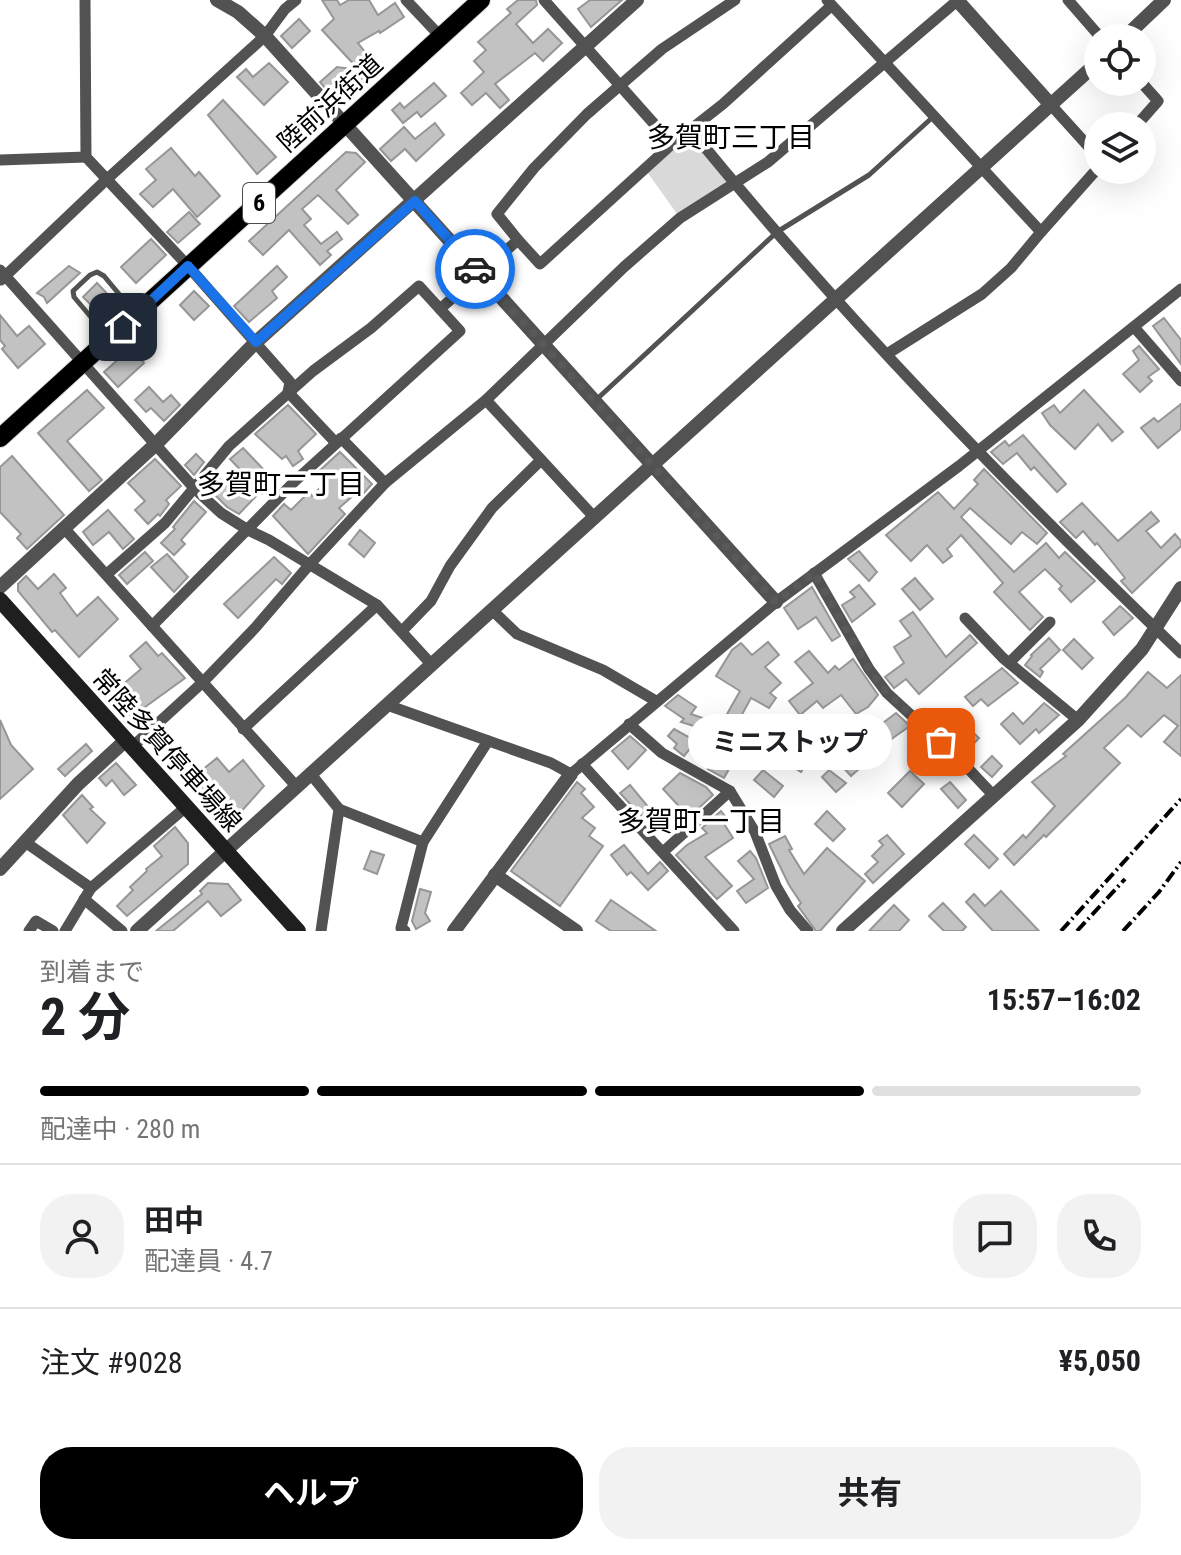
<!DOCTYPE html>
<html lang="ja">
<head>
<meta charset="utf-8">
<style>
	:root { --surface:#fff; --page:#f2f2f2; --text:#202124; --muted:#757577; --line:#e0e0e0; --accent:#000 }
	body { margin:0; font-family:"Roboto Condensed","Noto Sans JP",sans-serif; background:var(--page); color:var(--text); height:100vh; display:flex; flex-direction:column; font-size:30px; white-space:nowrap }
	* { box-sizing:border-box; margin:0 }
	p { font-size:26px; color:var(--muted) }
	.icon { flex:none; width:44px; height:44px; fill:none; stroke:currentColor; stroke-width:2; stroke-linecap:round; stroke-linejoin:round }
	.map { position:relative; height:931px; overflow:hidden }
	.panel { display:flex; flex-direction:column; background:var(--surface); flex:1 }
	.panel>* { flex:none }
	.fabs { position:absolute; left:1084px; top:24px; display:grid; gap:16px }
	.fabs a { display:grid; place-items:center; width:72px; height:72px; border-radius:50%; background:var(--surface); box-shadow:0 8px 32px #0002; font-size:40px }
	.pin { position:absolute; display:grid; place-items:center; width:68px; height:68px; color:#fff; margin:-34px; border-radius:16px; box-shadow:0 4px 12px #0006 }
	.courier { position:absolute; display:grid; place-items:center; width:80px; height:80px; margin:-40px; border:6px solid #1a73e8; border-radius:50%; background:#fff; color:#222; box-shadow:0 2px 10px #0007 }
	.bubble { position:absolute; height:56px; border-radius:28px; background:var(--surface); box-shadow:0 8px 32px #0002; font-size:26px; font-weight:700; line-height:56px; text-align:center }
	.headline em { font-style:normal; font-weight:700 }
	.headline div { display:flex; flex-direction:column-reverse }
	.headline { display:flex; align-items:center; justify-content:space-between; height:136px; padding:0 40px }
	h1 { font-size:52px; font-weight:700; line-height:60px }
	.bar { display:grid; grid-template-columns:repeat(4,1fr); gap:12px 8px; align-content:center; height:96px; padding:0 40px }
	.bar i { height:10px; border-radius:6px; background:var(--line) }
	.bar .current { background:var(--accent) }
	.bar p { grid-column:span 4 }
	.line { display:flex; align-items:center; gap:20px; padding:0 40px; border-top:2px solid var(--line) }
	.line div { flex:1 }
	.round { display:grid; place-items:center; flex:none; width:84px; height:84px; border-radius:32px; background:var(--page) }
	.cta { display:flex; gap:16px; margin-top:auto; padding:16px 40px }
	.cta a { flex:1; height:92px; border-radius:32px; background:var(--accent); color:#fff; font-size:32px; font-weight:700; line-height:92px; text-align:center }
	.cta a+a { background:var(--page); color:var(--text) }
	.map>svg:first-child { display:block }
</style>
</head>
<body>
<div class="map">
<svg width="1181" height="931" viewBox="0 0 1181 931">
	<rect width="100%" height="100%" fill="#fff"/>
	<!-- green -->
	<polygon fill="#d9d9d9" points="690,129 733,182 680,218 645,169"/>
	<!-- building -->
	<g fill="#c2c2c2" stroke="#969696" stroke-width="2">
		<polygon points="322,0 337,0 340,5 349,0 369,0 378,15 395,3 404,17 380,33 379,31 358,43 376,66 345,94 331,95 320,82 337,67 359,70 322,30 334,19"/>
		<polygon points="518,0 536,0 537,5 516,24 533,43 548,29 562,43 543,61 535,53 495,84 509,100 500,108 486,93 472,105 461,93 484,72 474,61 486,50 478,42 511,13 507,9"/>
		<polygon points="590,0 622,0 591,27 578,9"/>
		<polygon points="299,19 310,31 292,48 281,36"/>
		<polygon points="269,63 288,82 264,105 237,77 246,69 253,77"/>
		<polygon points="434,83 446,96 421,117 417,112 403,123 392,110 400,103 404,108"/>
		<polygon points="223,100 276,157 257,174 208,115"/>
		<polygon points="435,123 444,135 416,161 405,149 391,161 380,149 404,127 415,139"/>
		<polygon points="171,148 195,176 199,172 220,196 197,217 173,189 153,207 140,194 156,180 146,169"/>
		<polygon points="346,152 356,153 365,162 336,190 358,215 348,224 318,195 302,209 311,219 304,225 321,244 337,232 342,239 327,251 331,255 320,265 289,230 263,255 249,241"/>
		<polygon points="189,212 200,224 178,243 167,232"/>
		<polygon points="151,239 166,255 136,283 121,267"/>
		<polygon points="69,266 80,273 47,303 44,297 37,293"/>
		<polygon points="277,266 287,277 272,291 277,298 249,322 234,306"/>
		<polygon points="97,283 116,303 102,316 83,297"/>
		<polygon points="194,291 209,306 194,320 180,305"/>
		<polygon points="0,315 17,336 29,326 45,344 18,368 2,349 5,346 0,340"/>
		<polygon points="1164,318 1181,340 1181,364 1153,326"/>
		<polygon points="1139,346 1159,369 1148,377 1152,381 1140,392 1123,374 1139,360 1133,351"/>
		<polygon points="131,348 144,363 118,387 104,372"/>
		<polygon points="149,387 163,402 171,395 180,405 164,421 151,408 146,412 135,400"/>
		<polygon points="87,390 104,408 67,441 102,480 89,491 38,433"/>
		<polygon points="1084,390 1123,432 1112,441 1098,424 1075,449 1050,425 1042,413 1054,405 1060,413"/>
		<polygon points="1181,404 1181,429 1158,448 1141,428 1154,418 1158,422"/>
		<polygon points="288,405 316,434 298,451 303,459 293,466 286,456 282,459 255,434"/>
		<polygon points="1023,435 1066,484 1057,492 1034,467 1031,470 1017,453 1003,464 991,452 1005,441 1009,446"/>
		<polygon points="243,448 267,473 265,474 274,484 262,494 260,492 239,514 227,507 206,486 216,475 235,495 250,480 230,459"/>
		<polygon points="340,452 372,484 364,493 361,489 339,508 345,514 308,554 273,516 284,504 291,510 309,492 312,496 327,481 318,472"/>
		<polygon points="196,454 204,462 194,475 185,465"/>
		<polygon points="12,456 64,515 27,549 17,538 21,534 0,512 0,467"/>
		<polygon points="155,459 181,486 166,500 169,504 160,516 158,514 148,524 135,510 145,501 128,483"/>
		<polygon points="984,469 1047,533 1037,544 1022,532 1011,544 970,508 961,517 1014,572 1046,543 1059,558 1065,552 1095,581 1071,602 1059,589 1062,586 1045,569 1019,592 1043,617 1030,630 994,592 1003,583 961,535 947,549 952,556 943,563 927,545 911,561 886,535 938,492 954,509 978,484 974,480"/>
		<polygon points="194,501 206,512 181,540 185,544 174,555 161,543 175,529 173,527"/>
		<polygon points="1082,503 1118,541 1151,512 1159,521 1146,531 1161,548 1175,534 1181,541 1181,546 1132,593 1121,581 1125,578 1097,543 1095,545 1083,531 1076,538 1060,522"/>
		<polygon points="108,510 134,539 123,549 109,532 93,545 83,532"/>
		<polygon points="360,530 375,543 364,557 349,544"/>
		<polygon points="859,551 877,572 869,581 848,559"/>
		<polygon points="145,552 153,561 127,584 119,575"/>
		<polygon points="167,554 188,577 174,592 151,567"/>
		<polygon points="274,557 291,573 282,584 276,579 238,618 224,604"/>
		<polygon points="54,574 66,588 60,593 77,616 98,597 118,619 79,657 55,630 52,632 18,591 18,584 26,576 38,589"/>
		<polygon points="915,578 933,599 920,610 902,589"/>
		<polygon points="859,585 875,604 852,622 842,605 855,597 850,592"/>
		<polygon points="812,587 840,636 832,641 816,617 798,629 784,608"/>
		<polygon points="1120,606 1133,618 1114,635 1103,622"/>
		<polygon points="913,612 946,657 970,635 977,643 919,694 906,679 894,688 885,677 904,663 894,647 911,636 900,621"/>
		<polygon points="1049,638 1060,650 1040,669 1043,672 1040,677 1025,665 1032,656 1031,655"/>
		<polygon points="1074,639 1093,658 1082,669 1063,650"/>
		<polygon points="146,642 158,656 162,653 185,678 141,710 144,713 135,721 126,711 128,708 114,692 141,669 130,656"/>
		<polygon points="768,642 779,655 765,667 781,683 770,693 776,698 769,708 751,698 739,720 727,714 740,691 716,676 732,650 741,643 752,655"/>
		<polygon points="809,651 828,673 835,666 839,670 853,659 878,695 868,707 856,714 841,695 823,708 817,701 800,715 789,701 813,683 795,662"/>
		<polygon points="1002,668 1018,683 988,706 981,699 973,706 965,697"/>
		<polygon points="1148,672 1167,688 1181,675 1181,756 1164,742 1178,726 1164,715 1141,737 1128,725 1104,748 1120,763 1046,837 1044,835 1014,865 1004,854 1023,835 1026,838 1055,806 1032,782 1066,756 1063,754 1125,698"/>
		<polygon points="678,695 696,707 691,714 723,725 720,734 681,722 684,719 665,706"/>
		<polygon points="1044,703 1059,715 1039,733 1036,729 1020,744 1001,724 1013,713 1023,724"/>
		<polygon points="896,713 910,726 866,757 869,760 851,776 822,744 836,732 850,748"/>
		<polygon points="946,715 962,730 966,726 979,738 965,753 936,726"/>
		<polygon points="0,720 11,745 33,769 0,799"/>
		<polygon points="674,729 696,741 684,756 674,748 677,744 668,736"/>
		<polygon points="630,736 646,750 628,769 612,751"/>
		<polygon points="86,744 92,751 65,776 58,769"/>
		<polygon points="793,747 810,758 801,772 784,761"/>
		<polygon points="717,753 733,762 724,778 708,769"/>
		<polygon points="992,756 1002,766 992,777 981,767"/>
		<polygon points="217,758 229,772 243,760 264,786 239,814 228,808 222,809 197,781 201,779 197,774"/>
		<polygon points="116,763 136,785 124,795 112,780 106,786 99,778"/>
		<polygon points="763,770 783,786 774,797 754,780"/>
		<polygon points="829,770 846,783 836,792 822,777"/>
		<polygon points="910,771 924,784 902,807 888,793"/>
		<polygon points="680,773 706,787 713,795 689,817 663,789"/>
		<polygon points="577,782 585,789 581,793 594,807 582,818 595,828 589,836 603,846 560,906 511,871"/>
		<polygon points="950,782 966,800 958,808 941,789"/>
		<polygon points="630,785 654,814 646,821 620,793"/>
		<polygon points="82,795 93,807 90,809 105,823 87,843 63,815"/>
		<polygon points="721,811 725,816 721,819 733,838 705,857 732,886 717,899 676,855 687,845 707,833 702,828"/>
		<polygon points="827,811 845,829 833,841 815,824"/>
		<polygon points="175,827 188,843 188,864 127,916 117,906 133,890 130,887 147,871 146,869 162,856 154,846"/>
		<polygon points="887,835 904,854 873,883 865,874 878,862 872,856 883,845 879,841"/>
		<polygon points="974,835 998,859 989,868 965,844"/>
		<polygon points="785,836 792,849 789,850 804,874 827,848 865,881 820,931 816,931 798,906 801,903 789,885 769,844"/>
		<polygon points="624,845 648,874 660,862 668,871 648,890 631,872 627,875 611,855"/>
		<polygon points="371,851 384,855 377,874 364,869"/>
		<polygon points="750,851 756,858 768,888 746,903 737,891 754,879 738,861"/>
		<polygon points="208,883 228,884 241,900 221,916 208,901 173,931 156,931 202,894 200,891"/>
		<polygon points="420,889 431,892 425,913 430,921 416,929 412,921"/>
		<polygon points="1001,891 1039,931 993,931 966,902 974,894 985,906"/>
		<polygon points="611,900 656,931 611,931 596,921"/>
		<polygon points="943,903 966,927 962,931 944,931 929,916"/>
		<polygon points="894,905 909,920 899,931 869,931"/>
	</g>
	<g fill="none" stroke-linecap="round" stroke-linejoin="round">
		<!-- trunk casing -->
		<g stroke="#dbdbdb" stroke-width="20">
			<polyline id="trunk" points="0,438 481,0"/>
		</g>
		<!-- service -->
		<g stroke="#525252" stroke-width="5">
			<polyline points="106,335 74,297 73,291 90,275 97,272 104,276 134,312"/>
			<polyline points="597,399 777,232 869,175 934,116"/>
		</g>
		<!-- minor -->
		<g stroke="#525252" stroke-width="11">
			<polyline points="85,0 86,157 188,266 290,382 288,392 336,443"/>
			<polyline points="406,0 440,36"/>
			<polyline points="544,0 672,144"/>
			<polyline points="827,0 1041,232 1011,268 982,294 887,354"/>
			<polyline points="1068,0 1101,38"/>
			<polyline points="1051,105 1098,157"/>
			<polyline points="1136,126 1158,101 1141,82"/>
			<path d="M 690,129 C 841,315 1009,487 1181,653"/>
			<polyline points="0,160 86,157"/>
			<polyline points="1041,232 1098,168"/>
			<polyline points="518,240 540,264 672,144 723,104 831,6"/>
			<polyline points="0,270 195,489 221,513 248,530 269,540 377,605 432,665"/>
			<polyline points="1,280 106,180 265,36 285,9 296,0"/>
			<polyline points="440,309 518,240 497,214 534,168 587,114 662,49 735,0"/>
			<polyline points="1134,327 1181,381"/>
			<polyline points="486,400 594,517"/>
			<polyline points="341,438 385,483"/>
			<polyline points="64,528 296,786"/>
			<polyline points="814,573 869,669 887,693 961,761 994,796"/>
			<polyline points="107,574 165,523 229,446 313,371 371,328 419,286 460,331 295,481 152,626"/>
			<polyline points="492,610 517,634 603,670 656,701"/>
			<polyline points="965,618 1003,658 1078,720"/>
			<polyline points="403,630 431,601 450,566 492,508 541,460"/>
			<polyline points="1009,663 1050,622"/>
			<polyline points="387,705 551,763 571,774 776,602 959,466 1181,289"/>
			<polyline points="629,724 662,753 730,791 755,832 776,886 790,910 808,931"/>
			<polyline points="243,729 377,605"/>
			<polyline points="132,747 203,682 255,628 310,564 385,483 486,400 624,267 680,218 768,162 958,0"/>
			<polyline points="582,764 734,931"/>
			<polyline points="310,773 339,809 321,931"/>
			<polyline points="339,809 423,842"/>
			<polyline points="25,842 91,888 65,931"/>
			<polyline points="663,852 730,791"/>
			<polyline points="91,888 186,807"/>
			<polyline points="84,899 122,931"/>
			<polyline points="29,931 36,921 53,931"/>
			<polyline points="405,931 401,928 423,842 488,741"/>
		</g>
		<!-- tertiary -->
		<g stroke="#525252" stroke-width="14">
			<polyline points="217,0 238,12 265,36 776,602"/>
			<polyline points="957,0 1051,105"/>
			<polyline points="1124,38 1164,0"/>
			<polyline points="0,587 157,443 256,342 637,0"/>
			<polyline points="0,869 78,784 126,740"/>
			<polyline points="495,875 576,931"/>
			<polyline points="137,931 1098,62"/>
			<polyline points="454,931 571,774"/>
			<polyline points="843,931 1078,720 1142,649 1181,588"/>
		</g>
		<!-- secondary -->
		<polyline stroke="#1f1f1f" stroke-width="16" points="0,600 298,931"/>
		<!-- trunk -->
		<use href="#trunk" stroke="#000" stroke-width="18"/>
		<!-- rail -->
		<g stroke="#000" stroke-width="4" stroke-dasharray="12 4 2 4" stroke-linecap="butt">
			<polyline points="1061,931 1181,799"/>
			<polyline points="1077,931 1125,879"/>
			<polyline points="1123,931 1159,892 1181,862"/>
		</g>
	</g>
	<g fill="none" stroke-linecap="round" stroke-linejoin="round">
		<!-- done -->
		<polyline stroke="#595959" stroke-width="8" stroke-dasharray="0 14.4" points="475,269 776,602 814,573 869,669 887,693 941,742"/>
		<!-- route -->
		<polyline stroke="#1a73e8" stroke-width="10" points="123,327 188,266 256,342 415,201 475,269"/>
	</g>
	<g text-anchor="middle" stroke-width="7" stroke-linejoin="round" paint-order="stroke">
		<!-- shield labels -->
		<rect fill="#fff" stroke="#4c4c4c" stroke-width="2" x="243" y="183" width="32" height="40" rx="6"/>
		<g font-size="24" font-weight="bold" fill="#000">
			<text x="259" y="211">6</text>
		</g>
		<!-- street labels -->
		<g font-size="26" fill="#000" stroke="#fff">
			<text transform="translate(330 103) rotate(-42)" y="9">陸前浜街道</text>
			<text transform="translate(167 750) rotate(48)" y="9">常陸多賀停車場線</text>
		</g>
		<!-- neighbourhood labels -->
		<g font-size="28" fill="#000" stroke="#fff">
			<text x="731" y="147">多賀町三丁目</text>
			<text x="281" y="494">多賀町二丁目</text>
			<text x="701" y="831">多賀町一丁目</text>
		</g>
	</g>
</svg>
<div class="fabs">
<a><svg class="icon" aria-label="locate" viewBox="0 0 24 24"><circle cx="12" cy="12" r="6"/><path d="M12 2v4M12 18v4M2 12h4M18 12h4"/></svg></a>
<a><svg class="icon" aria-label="layers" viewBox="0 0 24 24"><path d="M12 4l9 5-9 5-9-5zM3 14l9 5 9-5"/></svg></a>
</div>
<div class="pin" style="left:941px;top:742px;background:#ea580c"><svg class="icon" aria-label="bag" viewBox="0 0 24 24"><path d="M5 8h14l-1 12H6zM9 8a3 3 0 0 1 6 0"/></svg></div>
<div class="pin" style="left:123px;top:327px;background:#1f2937"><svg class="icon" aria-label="home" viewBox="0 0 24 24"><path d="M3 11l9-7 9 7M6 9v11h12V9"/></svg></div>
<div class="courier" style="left:475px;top:269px"><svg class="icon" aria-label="car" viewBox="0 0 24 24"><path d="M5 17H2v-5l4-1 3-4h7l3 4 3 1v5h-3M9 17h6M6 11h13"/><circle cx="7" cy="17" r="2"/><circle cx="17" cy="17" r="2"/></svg></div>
<div class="bubble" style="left:688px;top:714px;width:204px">ミニストップ</div>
</div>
<section class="panel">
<div class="headline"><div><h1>2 分</h1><p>到着まで</p></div><em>15:57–16:02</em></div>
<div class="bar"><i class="current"></i><i class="current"></i><i class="current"></i><i></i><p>配達中 · 280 m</p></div>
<div class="line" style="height:144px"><a class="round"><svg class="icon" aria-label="person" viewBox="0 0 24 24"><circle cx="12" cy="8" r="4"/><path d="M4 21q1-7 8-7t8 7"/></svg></a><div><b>田中</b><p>配達員 · 4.7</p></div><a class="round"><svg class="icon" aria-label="chat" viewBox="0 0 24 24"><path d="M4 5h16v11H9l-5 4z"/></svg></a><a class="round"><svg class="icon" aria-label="phone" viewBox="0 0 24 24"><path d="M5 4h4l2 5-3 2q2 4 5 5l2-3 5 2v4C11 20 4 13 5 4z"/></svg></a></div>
<div class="line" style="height:104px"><div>注文 #9028</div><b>¥5,050</b></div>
<div class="cta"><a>ヘルプ</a><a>共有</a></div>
</section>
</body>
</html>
